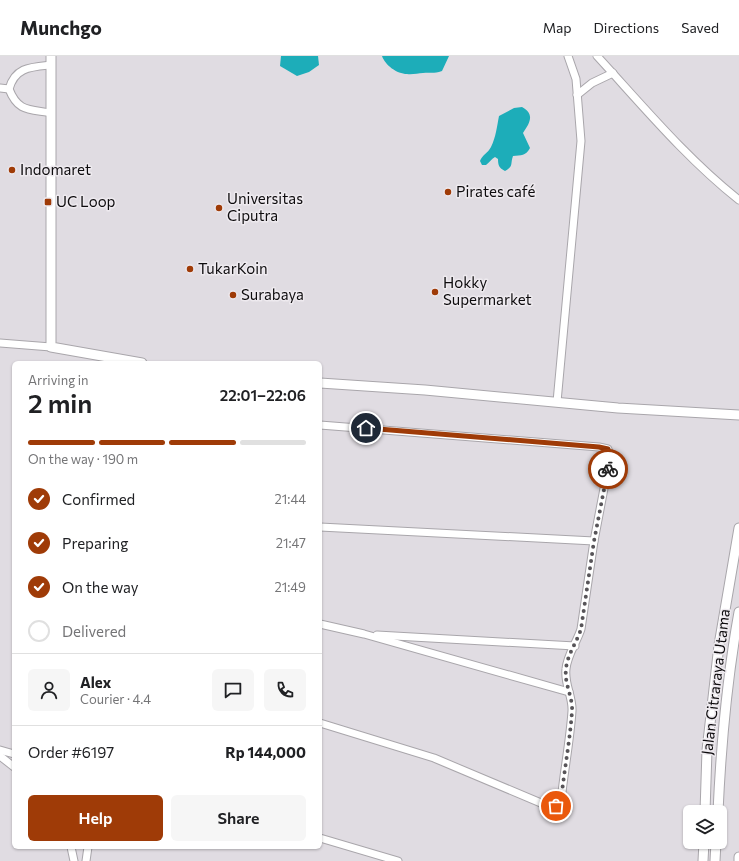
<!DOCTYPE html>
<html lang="en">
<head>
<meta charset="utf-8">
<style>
	:root { --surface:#fff; --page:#f6f6f6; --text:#202124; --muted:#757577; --line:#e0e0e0; --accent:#9f3b07 }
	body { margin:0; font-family:Commissioner,sans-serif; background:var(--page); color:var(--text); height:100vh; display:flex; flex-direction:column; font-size:15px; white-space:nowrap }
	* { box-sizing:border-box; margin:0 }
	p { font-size:13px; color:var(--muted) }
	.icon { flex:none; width:22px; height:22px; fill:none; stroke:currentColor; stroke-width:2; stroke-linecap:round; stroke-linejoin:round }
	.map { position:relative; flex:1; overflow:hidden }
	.sheet { position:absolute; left:12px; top:305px; width:310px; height:488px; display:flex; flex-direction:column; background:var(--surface); border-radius:6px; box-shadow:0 1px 3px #0004 }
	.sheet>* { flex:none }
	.controls { position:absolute; left:683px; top:749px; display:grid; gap:8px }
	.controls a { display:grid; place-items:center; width:44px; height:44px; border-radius:6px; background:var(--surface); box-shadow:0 1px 3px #0004; font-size:20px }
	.pin { position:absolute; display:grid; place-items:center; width:34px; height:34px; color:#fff; margin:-17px; border:2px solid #fff; border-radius:50%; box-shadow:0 1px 4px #0007 }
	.courier { position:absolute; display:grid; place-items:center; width:40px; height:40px; margin:-20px; border:3px solid #9f3b07; border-radius:50%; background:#fff; color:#222; box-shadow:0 1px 5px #0007 }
	.head em { font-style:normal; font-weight:600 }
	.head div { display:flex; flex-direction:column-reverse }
	.head { display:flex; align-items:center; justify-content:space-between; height:68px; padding:0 16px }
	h1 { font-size:26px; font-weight:600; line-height:30px }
	.bar { display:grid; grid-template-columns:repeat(4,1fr); gap:6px 4px; align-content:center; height:48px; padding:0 16px }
	.bar i { height:5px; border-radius:3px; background:var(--line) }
	.bar .on { background:var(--accent) }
	.bar p { grid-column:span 4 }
	.line { display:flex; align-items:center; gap:10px; padding:0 16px; border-top:1px solid var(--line) }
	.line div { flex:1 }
	.round { display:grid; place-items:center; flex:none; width:42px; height:42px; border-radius:6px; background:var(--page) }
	ol { padding:0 16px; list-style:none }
	li { display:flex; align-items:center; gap:12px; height:44px }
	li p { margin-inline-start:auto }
	li .icon { padding:4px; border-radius:50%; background:var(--accent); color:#fff; stroke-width:4 }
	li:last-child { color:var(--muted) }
	li i { width:22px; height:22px; border:2px solid var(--line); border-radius:50% }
	.cta { display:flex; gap:8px; margin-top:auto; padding:8px 16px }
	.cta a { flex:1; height:46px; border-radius:6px; background:var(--accent); color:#fff; font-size:16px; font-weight:600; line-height:46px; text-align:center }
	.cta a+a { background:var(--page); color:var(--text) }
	header { display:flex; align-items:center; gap:24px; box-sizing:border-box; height:56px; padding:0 20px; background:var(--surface); border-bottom:1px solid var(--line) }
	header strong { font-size:19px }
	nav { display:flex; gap:22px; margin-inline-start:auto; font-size:14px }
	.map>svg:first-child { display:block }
</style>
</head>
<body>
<header>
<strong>Munchgo</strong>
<nav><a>Map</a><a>Directions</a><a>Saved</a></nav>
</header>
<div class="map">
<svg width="739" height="805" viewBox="0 0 739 805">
	<rect width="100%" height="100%" fill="#e0dce2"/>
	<!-- water -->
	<g fill="#1dadb9">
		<polygon points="281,0 318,0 319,9 309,16 297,20 280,10"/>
		<path d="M 382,0 L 449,0 L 442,15 C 433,18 431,16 423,17 C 418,17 412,19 407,18 C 397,18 385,9 382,0 Z"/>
		<path d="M 522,51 C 535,58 530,67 523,77 L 530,92 C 526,100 521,99 513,100 C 510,108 514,110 505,115 C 499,112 498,109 498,103 L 495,101 C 491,103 490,106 486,109 L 482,109 L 480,105 C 482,99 488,97 491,91 C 496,81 497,70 499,60 L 514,52 Z"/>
	</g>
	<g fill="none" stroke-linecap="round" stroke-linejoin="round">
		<!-- minor casing -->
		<g stroke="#a9a6ab" stroke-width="9">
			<g id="minor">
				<path d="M 597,0 C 643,50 686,102 739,144"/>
				<polyline points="0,32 9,33"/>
				<polyline points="577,39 592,27 613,17"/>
				<path d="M 51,57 C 29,53 18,56 9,33 C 15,11 31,11 51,9"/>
				<polyline points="0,287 51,291"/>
				<polyline points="557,346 581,85 576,23 568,0"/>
				<path d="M 320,369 L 599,391 L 608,393 L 610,401 L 594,485 L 581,573 C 577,586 567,599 566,613 C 564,628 573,641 572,655 C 570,685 564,715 561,745 C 558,750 554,751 548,750 L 434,702 L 320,667"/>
				<polyline points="320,471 594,485"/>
				<polyline points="320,568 364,578 569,636"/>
				<polyline points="377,579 575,590"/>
				<polyline points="0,694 14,698"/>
				<polyline points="0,700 14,711"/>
				<polyline points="320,782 398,805"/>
				<polyline points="71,791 74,805"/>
				<polyline points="86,805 88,791"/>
			</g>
		</g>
		<!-- tertiary casing -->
		<g stroke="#a9a6ab" stroke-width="11">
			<g id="tertiary">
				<polyline points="51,0 51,291 142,307"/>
				<polyline points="320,327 425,334 618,352 739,359"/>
				<polyline points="705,756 707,694 719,589 739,472"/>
				<path d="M 718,756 C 721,689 727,622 739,556"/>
				<polyline points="703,805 704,786"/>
				<polyline points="715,805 716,786"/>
				<polyline points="739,805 739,801"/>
			</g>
		</g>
		<!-- minor -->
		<use href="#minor" stroke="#fff" stroke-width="7"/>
		<!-- tertiary -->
		<use href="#tertiary" stroke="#fff" stroke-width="9"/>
	</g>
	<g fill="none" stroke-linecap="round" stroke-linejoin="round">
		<!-- done -->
		<path stroke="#575458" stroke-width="4" stroke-dasharray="0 7.2" d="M 556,750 L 561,745 C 564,715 570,685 572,655 C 573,641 564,628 566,613 C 567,599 577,586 581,573 L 594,485 L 608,413"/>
		<!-- route -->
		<path stroke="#9f3b07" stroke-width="5" d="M 366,372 L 599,391 L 608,393 C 611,400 609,406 608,413"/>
	</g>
	<!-- markers -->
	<g fill="#9f3b07" stroke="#eeeaef" stroke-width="1.5">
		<circle cx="12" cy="114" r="4"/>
		<circle cx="448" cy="136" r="4"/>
		<rect x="44" y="142" width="8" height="8" rx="2"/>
		<circle cx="219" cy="152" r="4"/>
		<circle cx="190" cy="213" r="4"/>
		<circle cx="435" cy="236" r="4"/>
		<circle cx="233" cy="239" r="4"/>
	</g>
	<g text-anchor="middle" stroke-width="3" stroke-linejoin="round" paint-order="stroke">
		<!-- poi labels -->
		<g font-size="15" fill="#0d0b0d" stroke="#eeeaef" text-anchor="start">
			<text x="20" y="119">Indomaret</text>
			<text x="456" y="141">Pirates café</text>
			<text x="227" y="148">Universitas<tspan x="227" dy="17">Ciputra</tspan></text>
			<text x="56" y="151">UC Loop</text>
			<text x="198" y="218">TukarKoin</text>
			<text x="443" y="232">Hokky<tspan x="443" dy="17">Supermarket</tspan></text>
			<text x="241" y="244">Surabaya</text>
		</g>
		<!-- street labels -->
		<g font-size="15" fill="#0d0b0d" stroke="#eeeaef">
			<text transform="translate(716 626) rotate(-83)" y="5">Jalan Citraraya Utama</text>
		</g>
	</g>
</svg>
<div class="controls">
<a><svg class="icon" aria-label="layers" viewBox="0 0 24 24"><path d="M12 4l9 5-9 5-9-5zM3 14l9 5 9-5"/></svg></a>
</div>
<div class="pin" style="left:556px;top:750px;background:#ea580c"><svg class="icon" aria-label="bag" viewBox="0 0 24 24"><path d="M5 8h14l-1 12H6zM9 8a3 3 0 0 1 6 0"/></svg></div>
<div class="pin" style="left:366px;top:372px;background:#1f2937"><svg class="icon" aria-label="home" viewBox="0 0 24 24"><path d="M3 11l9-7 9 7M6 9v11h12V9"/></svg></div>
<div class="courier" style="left:608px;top:413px"><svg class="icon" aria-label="bike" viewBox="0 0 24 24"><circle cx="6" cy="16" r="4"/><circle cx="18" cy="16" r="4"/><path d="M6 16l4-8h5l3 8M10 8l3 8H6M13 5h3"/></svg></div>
<section class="sheet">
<div class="head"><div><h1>2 min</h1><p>Arriving in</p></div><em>22:01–22:06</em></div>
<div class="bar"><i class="on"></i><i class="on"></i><i class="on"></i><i></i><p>On the way · 190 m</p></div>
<ol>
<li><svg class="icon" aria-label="check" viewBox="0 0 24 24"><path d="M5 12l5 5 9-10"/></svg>Confirmed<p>21:44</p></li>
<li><svg class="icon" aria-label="check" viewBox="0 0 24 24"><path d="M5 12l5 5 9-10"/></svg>Preparing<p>21:47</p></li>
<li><svg class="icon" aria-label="check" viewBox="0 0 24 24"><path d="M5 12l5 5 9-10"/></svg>On the way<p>21:49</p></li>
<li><i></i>Delivered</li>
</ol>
<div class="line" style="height:72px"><a class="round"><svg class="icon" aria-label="person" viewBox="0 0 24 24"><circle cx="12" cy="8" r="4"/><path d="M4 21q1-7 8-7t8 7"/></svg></a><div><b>Alex</b><p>Courier · 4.4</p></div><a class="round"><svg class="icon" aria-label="chat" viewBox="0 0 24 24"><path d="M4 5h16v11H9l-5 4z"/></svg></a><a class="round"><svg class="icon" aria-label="phone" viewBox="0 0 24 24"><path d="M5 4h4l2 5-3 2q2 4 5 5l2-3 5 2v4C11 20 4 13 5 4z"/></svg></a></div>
<div class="line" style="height:52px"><div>Order #6197</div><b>Rp 144,000</b></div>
<div class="cta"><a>Help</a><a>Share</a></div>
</section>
</div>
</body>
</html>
